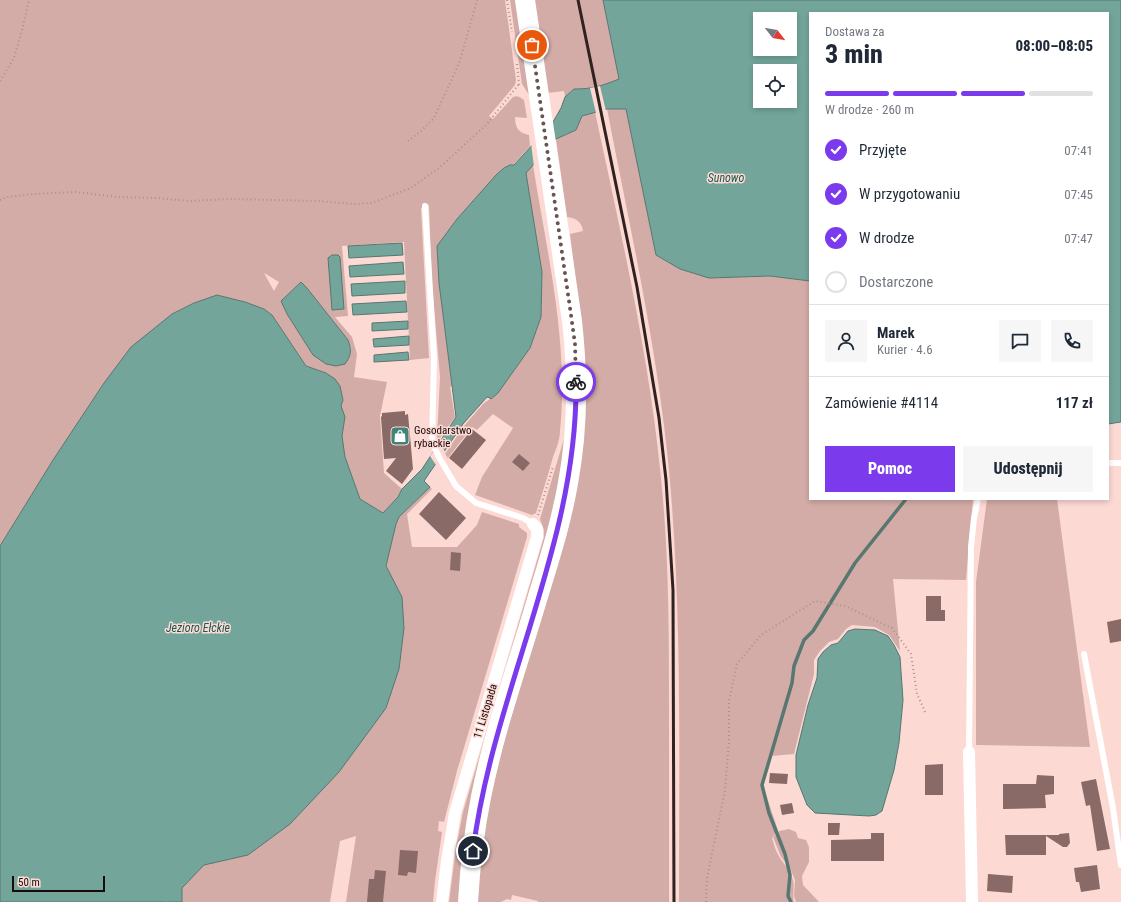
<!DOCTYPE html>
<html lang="pl">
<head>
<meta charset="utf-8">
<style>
	:root { --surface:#fff; --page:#f6f6f7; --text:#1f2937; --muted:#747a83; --line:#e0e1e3; --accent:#7c3aed }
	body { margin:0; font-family:"Roboto Condensed",sans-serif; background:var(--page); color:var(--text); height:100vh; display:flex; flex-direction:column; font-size:15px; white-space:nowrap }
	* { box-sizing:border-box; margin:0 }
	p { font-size:13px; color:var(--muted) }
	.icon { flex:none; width:22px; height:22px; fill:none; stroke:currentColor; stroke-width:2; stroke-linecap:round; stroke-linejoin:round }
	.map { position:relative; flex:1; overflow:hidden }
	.details { position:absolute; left:809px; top:12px; width:300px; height:488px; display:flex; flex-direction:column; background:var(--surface); border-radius:0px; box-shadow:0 2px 6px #0003 }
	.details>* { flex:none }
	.needle { width:26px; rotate:121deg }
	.controls { position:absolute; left:753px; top:12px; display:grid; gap:8px }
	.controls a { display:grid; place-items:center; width:44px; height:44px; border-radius:0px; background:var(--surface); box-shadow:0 2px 6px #0003; font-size:20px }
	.scale { position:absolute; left:12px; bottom:10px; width:93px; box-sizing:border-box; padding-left:4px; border:2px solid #170c0a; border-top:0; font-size:11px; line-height:14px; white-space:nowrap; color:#170c0a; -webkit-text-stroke:3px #fdd9d4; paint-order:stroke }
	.pin { position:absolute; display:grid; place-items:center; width:34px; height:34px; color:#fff; margin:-17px; border:2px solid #fff; border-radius:50%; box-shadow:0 1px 4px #0007 }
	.courier { position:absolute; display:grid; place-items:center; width:40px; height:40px; margin:-20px; border:3px solid #7c3aed; border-radius:50%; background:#fff; color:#222; box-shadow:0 1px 5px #0007 }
	.overview em { font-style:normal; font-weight:800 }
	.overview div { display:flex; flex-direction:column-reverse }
	.overview { display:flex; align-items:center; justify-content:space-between; height:68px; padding:0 16px }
	h1 { font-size:26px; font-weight:800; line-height:30px }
	.bar { display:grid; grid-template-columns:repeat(4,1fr); gap:6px 4px; align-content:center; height:48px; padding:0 16px }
	.bar i { height:5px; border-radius:3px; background:var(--line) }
	.bar .on { background:var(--accent) }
	.bar p { grid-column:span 4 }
	.line { display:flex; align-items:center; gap:10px; padding:0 16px; border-top:1px solid var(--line) }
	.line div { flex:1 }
	.round { display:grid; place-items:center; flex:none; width:42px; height:42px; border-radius:0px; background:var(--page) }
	ol { padding:0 16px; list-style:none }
	li { display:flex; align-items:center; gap:12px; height:44px }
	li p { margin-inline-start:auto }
	li .icon { padding:4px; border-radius:50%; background:var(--accent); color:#fff; stroke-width:4 }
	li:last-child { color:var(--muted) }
	li i { width:22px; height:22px; border:2px solid var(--line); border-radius:50% }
	.button { display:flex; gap:8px; margin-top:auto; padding:8px 16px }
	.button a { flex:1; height:46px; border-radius:0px; background:var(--accent); color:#fff; font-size:16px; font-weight:800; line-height:46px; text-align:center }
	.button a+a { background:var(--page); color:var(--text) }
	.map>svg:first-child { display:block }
</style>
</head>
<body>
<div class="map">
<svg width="1121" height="902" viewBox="0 0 1121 902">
	<rect width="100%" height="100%" fill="#fdd9d4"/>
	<!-- green -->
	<g fill="#d4aca7" fill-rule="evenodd">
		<path d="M 0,0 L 505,0 L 516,80 L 515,85 L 489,116 L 493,119 L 513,97 C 517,95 520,97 524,100 L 527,118 L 515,117 C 515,127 518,133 529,135 L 530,146 L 513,165 L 496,175 L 457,219 L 437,246 L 439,283 L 452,386 L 450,387 L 455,417 L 440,438 L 437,439 L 440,377 L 432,283 L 429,205 L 421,208 L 429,358 L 410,360 L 404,242 L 342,246 L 348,316 L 335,317 L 352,337 L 357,354 L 354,377 L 387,382 L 380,416 L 384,473 L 402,489 L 398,497 L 383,513 L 360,499 L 345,457 L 342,436 L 345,418 L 326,373 L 306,366 L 272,315 L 264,309 L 245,302 L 217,295 L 194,303 L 172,314 L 104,383 L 53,460 L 0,546 ZM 264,273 L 279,282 L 274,291 ZM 301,282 L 307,288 L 348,340 L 351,348 L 348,360 L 313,355 L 287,314 L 281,301 Z"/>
		<polygon points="510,0 517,0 531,98 522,84"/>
		<path d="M 534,0 L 603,0 L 619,79 C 601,86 593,89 574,89 L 565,97 L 564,91 L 547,93 Z"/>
		<path d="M 607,109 L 626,109 L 656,255 L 709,278 L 770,276 L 810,281 L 810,499 L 973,499 L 966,580 L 893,579 L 900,651 L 889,635 L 875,627 L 852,625 L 846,629 L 838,639 L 829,642 L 820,651 L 814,660 L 814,674 L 794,754 L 771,756 L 763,786 L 778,830 L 772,838 C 774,845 776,852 780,858 C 785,865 790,871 793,880 C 795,887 792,895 794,902 L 679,902 C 679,762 682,621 670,481 C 659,356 631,233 607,109 Z"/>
		<path d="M 595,112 C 621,234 649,354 661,478 C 669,555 669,633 669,710 C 669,774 669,838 669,902 L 538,902 L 538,901 L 512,895 L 511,900 L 507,899 L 501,902 L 477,902 L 477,887 L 487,813 L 505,737 L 566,537 L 575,498 L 582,332 L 570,234 L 583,231 C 582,222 576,218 567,217 L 556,139 L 576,130 L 582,116 Z"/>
		<path d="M 533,165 C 547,253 569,342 560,431 C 560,440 556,449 553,457 C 548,476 542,494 536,513 L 532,515 L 475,495 L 482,477 L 513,428 L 493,414 L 477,430 L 472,427 L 448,458 L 445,454 L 464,426 L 483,404 L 498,393 L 530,348 L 541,317 L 542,272 L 526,173 Z"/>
		<polygon points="564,439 563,465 461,902 449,902 456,848 463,812 544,537 544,530 540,519"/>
		<polygon points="430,487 432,489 407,514 412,547 457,547 477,525 482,512 519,524 519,527 527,533 527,537 457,771 444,822 439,821 438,831 442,832 435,881 433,902 346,902 356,836 340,841 330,902 164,902 402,597 386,566 396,524 399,517"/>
		<polygon points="987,499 1057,499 1090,747 976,745 976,582"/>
		<polygon points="789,829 796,832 798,838 806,840 809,847 809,862 802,876 803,885 819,902 796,902 794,896 795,880 790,868 781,857 773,837 779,831"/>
	</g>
	<!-- water -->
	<g fill="#73a59b" stroke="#577770" fill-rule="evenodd">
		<path d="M 603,0 L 1121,0 L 1121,422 L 1108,424 L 1108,13 L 810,13 L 810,281 L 770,276 L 709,278 L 680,269 L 656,255 L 626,109 L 607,109 L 582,116 L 576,130 L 556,139 L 526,173 L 542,272 L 541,317 L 530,348 L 498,393 L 491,399 L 490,398 L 487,397 L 463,424 L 424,481 L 430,487 L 399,517 L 396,524 L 386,566 L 402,597 L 404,628 L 399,669 L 386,708 L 339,772 L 290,824 L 248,855 L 204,865 L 182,888 L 182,902 L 0,902 L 0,546 L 53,460 L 104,383 L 131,347 L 172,314 L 194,303 L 217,295 L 245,302 L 264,309 L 272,315 L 306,366 L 326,373 L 335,379 L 340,386 L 343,400 L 341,406 L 345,417 L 342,436 L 345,457 L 360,499 L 383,513 L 398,497 L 402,489 L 422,469 L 456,417 L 439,283 L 437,246 L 457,219 L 496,175 L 504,168 L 510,165 L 514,165 L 553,122 L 561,108 L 565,97 L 574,89 C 593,89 601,86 619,79 ZM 760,19 L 790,19 L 790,49 L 760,49 ZM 760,71 L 790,71 L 790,101 L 760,101 Z"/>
		<polygon points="402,243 403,255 349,258 348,246"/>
		<polygon points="332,255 338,255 340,257 344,309 332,310 328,258"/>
		<polygon points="403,262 404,274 350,277 349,266"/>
		<polygon points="405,281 405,293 352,296 351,284"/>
		<path d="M 301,282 L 307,288 L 348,340 C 352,350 351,356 345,364 L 336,366 L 326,364 L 313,355 L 287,314 L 281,301 Z"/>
		<polygon points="406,301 407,312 353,315 352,304"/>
		<polygon points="408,321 408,329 372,331 372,323"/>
		<polygon points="409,336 409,345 374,347 373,339"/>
		<polygon points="408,352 409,360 374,362 374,355"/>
		<polygon points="855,629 875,630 888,636 894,645 900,657 903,700 899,743 894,770 882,811 876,815 869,816 815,813 807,805 796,777 796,755 808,705 817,678 818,659 823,652 831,645 838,643 848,631"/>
	</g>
	<!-- pier -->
	<g fill="#fdd9d4">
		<polygon points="600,86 606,111 596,113 590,88"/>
		<polygon points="551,121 556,142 534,167 531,143"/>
		<polygon points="440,442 445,452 436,465 430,456"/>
	</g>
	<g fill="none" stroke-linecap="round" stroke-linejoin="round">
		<!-- stream -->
		<polyline stroke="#577770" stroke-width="3.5" points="791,902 788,896 790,875 785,854 769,813 762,785 792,683 794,666 804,640 813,631 855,563 906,499"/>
	</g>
	<!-- building -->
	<g fill="#896a66">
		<polygon points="405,411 405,415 408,414 413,469 402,484 386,471 396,458 384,459 381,417 382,416 382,413"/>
		<polygon points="472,429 486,440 462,469 449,458"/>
		<polygon points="519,454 530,463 523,471 512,462"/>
		<polygon points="439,492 466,518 446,540 419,514"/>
		<polygon points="451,552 461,553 460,571 450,570"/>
		<polygon points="926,596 941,596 941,610 945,610 945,621 926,621"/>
		<polygon points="1121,619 1121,641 1110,643 1107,622"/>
		<polygon points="943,764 943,795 925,795 925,765"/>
		<polygon points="770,773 788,774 787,784 769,783"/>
		<polygon points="1037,775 1054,776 1054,794 1045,795 1046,808 1003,809 1003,784 1036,784"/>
		<polygon points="1096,779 1110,849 1097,851 1090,805 1086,806 1081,782"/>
		<polygon points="792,803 794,813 782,815 780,805"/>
		<polygon points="828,823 840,823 839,835 828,835"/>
		<polygon points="871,833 884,833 884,861 831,861 831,840 871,839"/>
		<polygon points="1069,833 1070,843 1067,847 1063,847 1046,836 1046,855 1006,855 1005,835 1059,835 1059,834"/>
		<polygon points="400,850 418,851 416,873 408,872 407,876 398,875"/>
		<polygon points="1097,865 1100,889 1081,892 1079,882 1076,882 1074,868"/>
		<polygon points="375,870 386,871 383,902 367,902 369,879 374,879"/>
		<polygon points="988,874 1013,876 1012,893 987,891"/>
	</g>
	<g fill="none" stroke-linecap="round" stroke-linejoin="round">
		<!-- path -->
		<g stroke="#aa8f8b" stroke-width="2" stroke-dasharray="1 3" stroke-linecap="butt">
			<polyline points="507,0 512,32"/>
			<polyline points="517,64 519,84 521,87"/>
			<polyline points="0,81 14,58 22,30 29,0"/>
			<polyline points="408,141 421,131 434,118 460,61 477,0"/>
			<polyline points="0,200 7,197 34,194 76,192 117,197 156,198 190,201 229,199 319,201 354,204 371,203 411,188 439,168 487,124 519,84"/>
			<polyline points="538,515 553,467"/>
			<polyline points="166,902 170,902"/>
			<polyline points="706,902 707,878 725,790 729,741 729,701 737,664 761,635 815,601 845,606 892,628 911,654 917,694 926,714"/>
		</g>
		<!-- lane -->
		<g stroke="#fff" stroke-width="6">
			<polyline points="425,206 434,359 432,442 440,459 456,486 476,503 523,518 533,524"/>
			<polyline points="1108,463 1121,463"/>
			<polyline points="1084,654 1113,808 1121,865"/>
			<polyline points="969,752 971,547 974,518 978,499"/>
		</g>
		<!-- street -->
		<g stroke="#fff" stroke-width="12">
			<polyline points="969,752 972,902"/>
			<polyline points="442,902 447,861 455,813 537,537 537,529 533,524"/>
		</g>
		<!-- primary -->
		<path stroke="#fff" stroke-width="20" d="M 468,902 C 470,867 474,832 481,797 C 494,731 517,667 536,603 C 548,563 561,524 568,483 C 578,430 578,375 572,321 L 525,0"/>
		<!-- rail -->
		<polyline stroke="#302220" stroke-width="3" points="578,0 637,287 659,418 666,480 673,590 674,902"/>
	</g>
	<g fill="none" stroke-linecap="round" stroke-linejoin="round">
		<!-- done -->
		<polyline stroke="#685451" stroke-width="4" stroke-dasharray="0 7.2" points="532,45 570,308 575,344 576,382"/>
		<!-- route -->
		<path stroke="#7c3aed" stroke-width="5" d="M 473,851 C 493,691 578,545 576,382"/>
	</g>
	<!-- icons -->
	<defs>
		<g id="shop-square" transform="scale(1)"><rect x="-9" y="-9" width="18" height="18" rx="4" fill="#408479" stroke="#fdd9d4"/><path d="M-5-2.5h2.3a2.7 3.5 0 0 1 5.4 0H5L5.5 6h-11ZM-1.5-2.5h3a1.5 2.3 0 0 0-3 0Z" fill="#fff"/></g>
	</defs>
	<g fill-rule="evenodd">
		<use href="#shop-square" x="400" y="436"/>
	</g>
	<g text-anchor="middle" stroke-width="3" stroke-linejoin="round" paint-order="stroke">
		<!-- poi labels -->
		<g font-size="11" fill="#170c0a" stroke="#fdd9d4" text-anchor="start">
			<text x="414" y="434">Gosodarstwo<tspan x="414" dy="13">rybackie</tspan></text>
		</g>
		<!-- street labels -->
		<g font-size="11" fill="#170c0a" stroke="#fdd9d4">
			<text transform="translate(485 711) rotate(-73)" y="4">11 Listopada</text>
		</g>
		<!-- water labels -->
		<g font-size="12" font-style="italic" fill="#175b51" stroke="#fdd9d4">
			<text x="726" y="182">Sunowo</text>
			<text x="198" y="632">Jezioro Ełckie</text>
		</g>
	</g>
</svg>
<div class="controls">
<a><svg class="needle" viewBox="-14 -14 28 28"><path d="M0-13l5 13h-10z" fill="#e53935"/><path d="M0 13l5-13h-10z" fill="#747a83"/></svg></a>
<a><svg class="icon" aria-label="locate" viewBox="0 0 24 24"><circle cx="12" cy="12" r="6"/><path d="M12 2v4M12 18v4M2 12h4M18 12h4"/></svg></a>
</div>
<div class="scale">50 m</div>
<div class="pin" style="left:532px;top:45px;background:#ea580c"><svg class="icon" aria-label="bag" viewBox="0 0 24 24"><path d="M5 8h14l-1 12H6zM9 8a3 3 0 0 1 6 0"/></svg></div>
<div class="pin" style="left:473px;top:851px;background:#1f2937"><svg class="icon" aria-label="home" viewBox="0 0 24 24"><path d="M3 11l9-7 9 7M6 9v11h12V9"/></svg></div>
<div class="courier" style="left:576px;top:382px"><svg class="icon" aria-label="bike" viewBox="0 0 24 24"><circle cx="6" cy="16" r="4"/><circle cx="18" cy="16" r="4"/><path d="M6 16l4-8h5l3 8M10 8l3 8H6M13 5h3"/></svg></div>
<section class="details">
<div class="overview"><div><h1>3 min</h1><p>Dostawa za</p></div><em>08:00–08:05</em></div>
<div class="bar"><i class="on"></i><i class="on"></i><i class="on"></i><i></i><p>W drodze · 260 m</p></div>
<ol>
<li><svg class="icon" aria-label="check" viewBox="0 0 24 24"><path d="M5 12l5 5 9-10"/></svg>Przyjęte<p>07:41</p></li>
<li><svg class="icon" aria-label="check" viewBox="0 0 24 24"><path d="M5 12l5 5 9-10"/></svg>W przygotowaniu<p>07:45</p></li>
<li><svg class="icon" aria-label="check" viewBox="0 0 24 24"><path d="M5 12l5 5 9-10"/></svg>W drodze<p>07:47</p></li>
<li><i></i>Dostarczone</li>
</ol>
<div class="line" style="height:72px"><a class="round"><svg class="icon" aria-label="person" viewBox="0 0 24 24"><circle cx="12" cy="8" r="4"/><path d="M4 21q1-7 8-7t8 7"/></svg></a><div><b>Marek</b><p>Kurier · 4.6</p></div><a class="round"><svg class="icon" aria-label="chat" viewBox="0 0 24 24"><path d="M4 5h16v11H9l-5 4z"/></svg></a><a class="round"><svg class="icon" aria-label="phone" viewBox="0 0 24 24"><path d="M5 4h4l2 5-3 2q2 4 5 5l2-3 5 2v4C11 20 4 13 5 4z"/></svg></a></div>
<div class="line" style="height:52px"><div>Zamówienie #4114</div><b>117 zł</b></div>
<div class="button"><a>Pomoc</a><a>Udostępnij</a></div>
</section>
</div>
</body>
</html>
